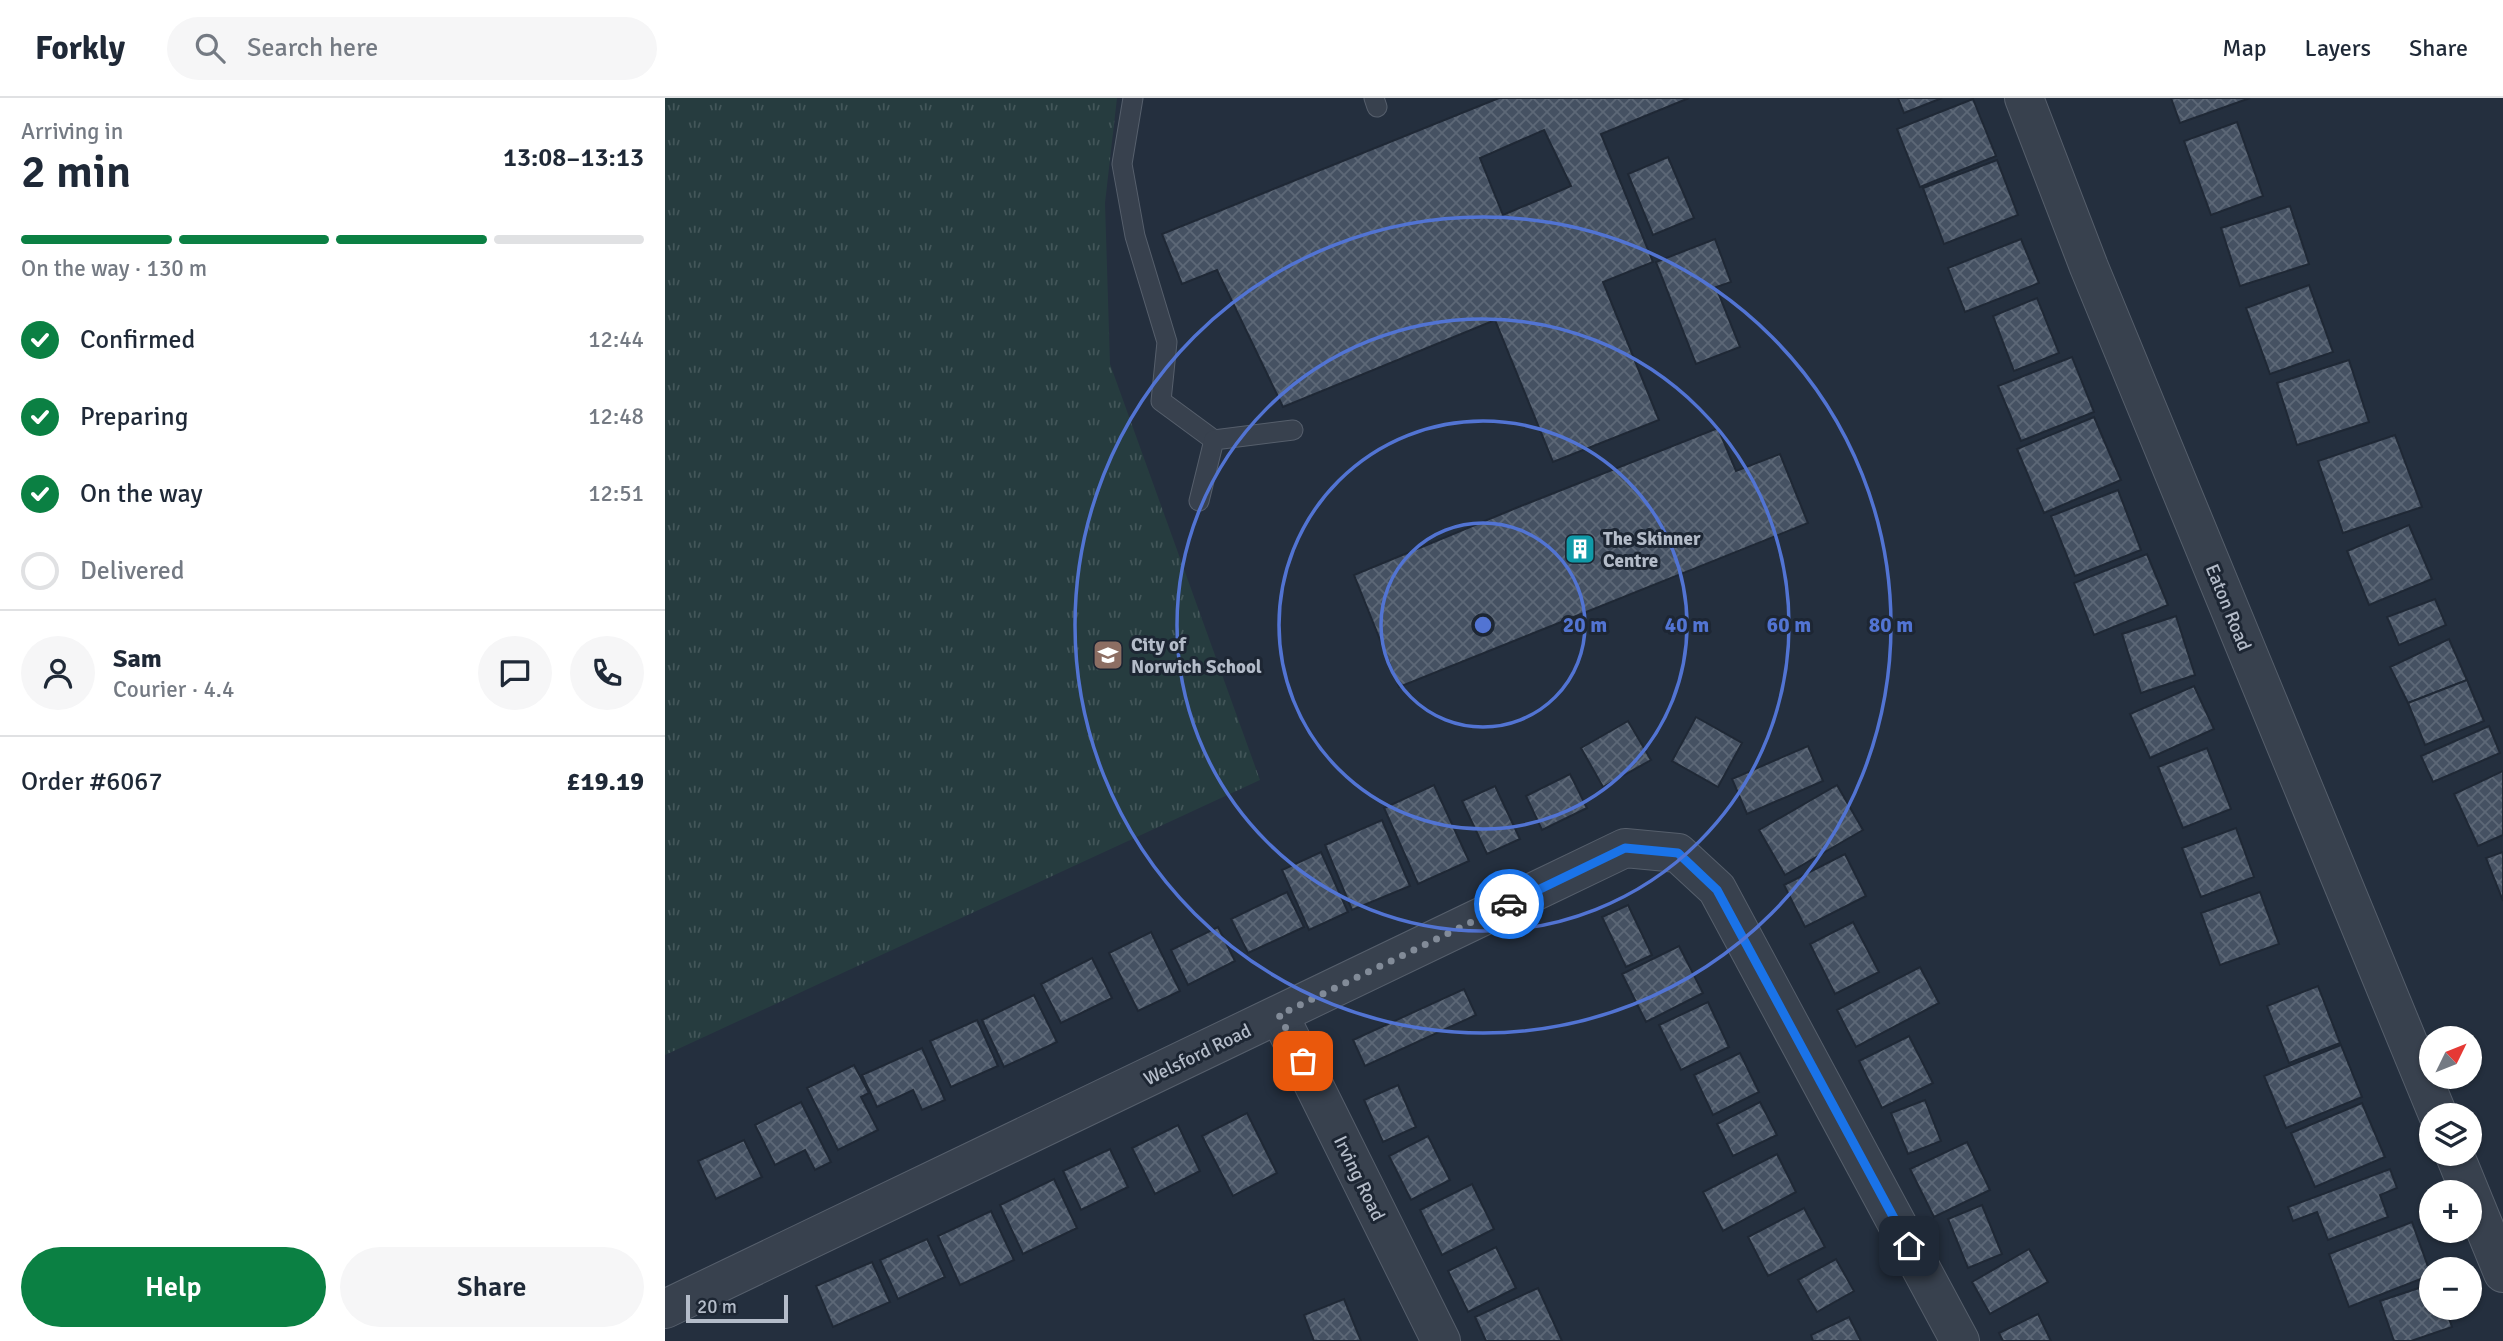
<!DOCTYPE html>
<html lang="en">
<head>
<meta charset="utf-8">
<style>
	:root { --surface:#fff; --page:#f6f6f7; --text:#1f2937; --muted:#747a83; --line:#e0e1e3; --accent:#0b8043 }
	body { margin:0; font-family:Signika,sans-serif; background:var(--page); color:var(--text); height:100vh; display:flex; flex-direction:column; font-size:26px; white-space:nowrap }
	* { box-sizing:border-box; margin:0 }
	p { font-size:23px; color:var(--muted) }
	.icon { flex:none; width:38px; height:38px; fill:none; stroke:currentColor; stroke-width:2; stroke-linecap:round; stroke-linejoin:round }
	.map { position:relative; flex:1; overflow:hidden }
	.drawer { display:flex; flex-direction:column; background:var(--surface); width:665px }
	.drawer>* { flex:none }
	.needle { width:46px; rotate:47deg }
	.buttons { position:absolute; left:1754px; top:928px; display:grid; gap:14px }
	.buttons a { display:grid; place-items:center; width:63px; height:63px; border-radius:50%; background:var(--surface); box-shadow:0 2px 5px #0004; font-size:35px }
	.scale { position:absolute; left:21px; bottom:18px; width:102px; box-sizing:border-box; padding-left:7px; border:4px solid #b4bcc9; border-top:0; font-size:19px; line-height:24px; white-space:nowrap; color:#b4bcc9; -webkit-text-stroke:5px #1d2633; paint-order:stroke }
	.pin { position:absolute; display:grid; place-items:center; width:60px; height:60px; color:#fff; margin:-30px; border-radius:14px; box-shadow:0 4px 10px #0006 }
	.courier { position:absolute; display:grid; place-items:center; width:70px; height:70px; margin:-35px; border:5px solid #1a73e8; border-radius:50%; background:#fff; color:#222; box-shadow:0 2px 9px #0007 }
	.head em { font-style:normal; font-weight:600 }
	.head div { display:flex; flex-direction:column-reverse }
	.head { display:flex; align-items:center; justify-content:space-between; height:119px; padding:0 21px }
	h1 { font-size:46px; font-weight:600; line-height:52px }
	.bar { display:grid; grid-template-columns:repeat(4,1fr); gap:10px 7px; align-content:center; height:84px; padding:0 21px }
	.bar i { height:9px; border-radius:5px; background:var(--line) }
	.bar .selected { background:var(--accent) }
	.bar p { grid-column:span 4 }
	.line { display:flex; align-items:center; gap:18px; padding:0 21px; border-top:2px solid var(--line) }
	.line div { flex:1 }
	.round { display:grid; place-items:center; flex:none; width:74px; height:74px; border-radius:37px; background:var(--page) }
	ol { padding:0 21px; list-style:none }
	li { display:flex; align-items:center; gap:21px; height:77px }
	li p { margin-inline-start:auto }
	li .icon { padding:7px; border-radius:50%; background:var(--accent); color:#fff; stroke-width:4 }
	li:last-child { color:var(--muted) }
	li i { width:38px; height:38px; border:4px solid var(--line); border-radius:50% }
	.primary-button { display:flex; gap:14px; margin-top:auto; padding:14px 21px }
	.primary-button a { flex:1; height:80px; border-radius:42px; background:var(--accent); color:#fff; font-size:28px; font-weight:600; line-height:80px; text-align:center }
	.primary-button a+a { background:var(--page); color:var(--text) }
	header { display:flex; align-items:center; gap:42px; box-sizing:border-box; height:98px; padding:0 35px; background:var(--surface); border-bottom:2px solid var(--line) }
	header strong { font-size:33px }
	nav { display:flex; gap:38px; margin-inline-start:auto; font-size:24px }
	.search { width:490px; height:63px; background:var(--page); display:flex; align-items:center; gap:18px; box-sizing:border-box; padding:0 24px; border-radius:38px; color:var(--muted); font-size:26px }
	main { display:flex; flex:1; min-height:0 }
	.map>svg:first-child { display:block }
</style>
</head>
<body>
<header>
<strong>Forkly</strong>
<div class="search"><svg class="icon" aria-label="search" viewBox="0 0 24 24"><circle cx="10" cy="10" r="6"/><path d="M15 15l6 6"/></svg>Search here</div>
<nav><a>Map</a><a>Layers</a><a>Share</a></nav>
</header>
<main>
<section class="drawer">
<div class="head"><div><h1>2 min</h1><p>Arriving in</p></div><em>13:08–13:13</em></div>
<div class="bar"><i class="selected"></i><i class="selected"></i><i class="selected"></i><i></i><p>On the way · 130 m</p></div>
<ol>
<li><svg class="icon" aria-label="check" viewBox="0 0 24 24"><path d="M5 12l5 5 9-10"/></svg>Confirmed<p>12:44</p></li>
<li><svg class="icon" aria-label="check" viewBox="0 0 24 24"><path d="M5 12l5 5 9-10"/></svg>Preparing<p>12:48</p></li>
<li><svg class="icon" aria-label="check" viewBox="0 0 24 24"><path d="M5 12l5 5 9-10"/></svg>On the way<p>12:51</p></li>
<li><i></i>Delivered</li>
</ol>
<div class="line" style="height:126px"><a class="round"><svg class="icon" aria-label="person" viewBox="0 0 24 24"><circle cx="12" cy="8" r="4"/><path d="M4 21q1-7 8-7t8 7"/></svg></a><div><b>Sam</b><p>Courier · 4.4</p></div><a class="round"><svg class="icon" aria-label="chat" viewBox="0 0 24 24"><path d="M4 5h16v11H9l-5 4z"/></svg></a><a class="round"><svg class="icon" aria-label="phone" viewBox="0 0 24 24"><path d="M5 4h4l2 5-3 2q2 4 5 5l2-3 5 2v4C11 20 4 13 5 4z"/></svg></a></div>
<div class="line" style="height:91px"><div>Order #6067</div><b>£19.19</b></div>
<div class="primary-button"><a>Help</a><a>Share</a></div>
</section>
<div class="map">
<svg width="1838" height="1243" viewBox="0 0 1838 1243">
	<defs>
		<pattern id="park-tufts" width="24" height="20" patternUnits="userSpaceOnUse" patternTransform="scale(1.75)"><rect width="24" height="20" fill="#263c3f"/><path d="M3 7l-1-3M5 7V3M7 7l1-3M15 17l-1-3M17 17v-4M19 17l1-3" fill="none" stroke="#435659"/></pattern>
		<pattern id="building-cross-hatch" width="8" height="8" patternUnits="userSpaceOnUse" patternTransform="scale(1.75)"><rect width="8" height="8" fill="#455162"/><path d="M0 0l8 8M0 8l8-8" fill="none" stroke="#5d6877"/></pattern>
	</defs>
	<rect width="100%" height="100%" fill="#242f3e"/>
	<!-- park -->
	<polygon fill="url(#park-tufts)" points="0,0 452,0 440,105 445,266 595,682 0,957"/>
	<!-- building -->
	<g fill="url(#building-cross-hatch)" stroke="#1f2835" stroke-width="2" fill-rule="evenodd">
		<path d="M 834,0 L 1024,0 L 936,36 L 988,164 L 938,184 L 994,322 L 888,364 L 830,222 L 618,309 L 552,172 L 517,186 L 497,136 ZM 879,32 L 906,88 L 838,117 L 815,60 Z"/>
		<polygon points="1233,0 1277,0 1239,15"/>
		<polygon points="1506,0 1585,0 1515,25"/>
		<polygon points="1308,1 1331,58 1255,89 1232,31"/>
		<polygon points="1572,24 1598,98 1546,117 1519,43"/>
		<polygon points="1003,59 1029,120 988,137 963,76"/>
		<polygon points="1332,62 1353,117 1279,146 1258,90"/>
		<polygon points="1625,108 1644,166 1575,188 1556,130"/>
		<polygon points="1050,141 1066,184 1051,189 1075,249 1031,266 991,164"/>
		<polygon points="1356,141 1374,185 1300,214 1283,170"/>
		<polygon points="1644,187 1668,254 1605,276 1581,210"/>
		<polygon points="1372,200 1394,255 1349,273 1328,218"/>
		<polygon points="1407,259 1429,314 1356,343 1333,288"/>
		<polygon points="1684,262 1704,324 1632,347 1612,285"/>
		<polygon points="1429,319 1456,382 1379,415 1352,351"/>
		<polygon points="1053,330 1071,373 1115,356 1143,425 734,589 689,477 851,410"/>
		<polygon points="1730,337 1757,409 1678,435 1653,363"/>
		<polygon points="1453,392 1476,452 1410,478 1386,418"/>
		<polygon points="1744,427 1767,481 1704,507 1682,453"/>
		<polygon points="1482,456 1503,507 1429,537 1409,485"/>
		<polygon points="1770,501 1781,527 1734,547 1722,519"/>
		<polygon points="1511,518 1530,577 1476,595 1457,536"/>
		<polygon points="1784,541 1802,582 1743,605 1725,569"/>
		<polygon points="1802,582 1819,623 1760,647 1743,605"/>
		<polygon points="1529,588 1549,631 1485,660 1465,616"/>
		<polygon points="1031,619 1077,645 1053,689 1007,663"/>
		<polygon points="963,623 986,662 938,689 916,650"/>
		<polygon points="1824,628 1835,655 1768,684 1756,658"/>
		<polygon points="1143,648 1158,683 1082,716 1067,681"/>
		<polygon points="1542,650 1566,711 1518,730 1493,669"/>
		<polygon points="1838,673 1838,737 1813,748 1789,696"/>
		<polygon points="905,676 922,710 877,732 861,698"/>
		<polygon points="769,687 804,763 753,786 719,710"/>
		<polygon points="1172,687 1198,732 1120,777 1094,732"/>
		<polygon points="830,688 855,741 822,756 797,703"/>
		<polygon points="717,722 745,788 687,812 660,747"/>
		<polygon points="1571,730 1589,779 1536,799 1517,750"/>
		<polygon points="656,754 683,814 644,832 617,772"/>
		<polygon points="1838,754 1838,803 1821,760"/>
		<polygon points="1180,756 1201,798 1140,829 1119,787"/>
		<polygon points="622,794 639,829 583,855 566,821"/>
		<polygon points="1595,794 1614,846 1555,867 1536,815"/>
		<polygon points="963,807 987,857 961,869 937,819"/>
		<polygon points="1188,824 1214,874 1170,896 1145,846"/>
		<polygon points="553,829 570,863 523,887 506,852"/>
		<polygon points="486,834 515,893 473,913 444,855"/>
		<polygon points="1014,848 1038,895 981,924 957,876"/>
		<polygon points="427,860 447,900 396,925 376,886"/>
		<polygon points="1255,869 1274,905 1191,949 1172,912"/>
		<polygon points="1653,888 1675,945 1624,965 1602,908"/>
		<polygon points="799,891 811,917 700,968 688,942"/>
		<polygon points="369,897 392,944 339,969 317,922"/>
		<polygon points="1043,904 1064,949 1016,972 994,927"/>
		<polygon points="312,922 333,968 286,989 265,943"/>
		<polygon points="1244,938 1268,985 1217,1010 1194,963"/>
		<polygon points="1676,947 1697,999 1621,1030 1599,978"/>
		<polygon points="257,950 280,1002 257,1012 248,992 212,1009 197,977"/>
		<polygon points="1075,955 1094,994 1048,1017 1029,977"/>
		<polygon points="189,967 204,995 196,999 213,1032 173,1052 142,990"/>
		<polygon points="733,987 751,1029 718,1044 699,1002"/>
		<polygon points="1260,1002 1276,1043 1243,1056 1226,1015"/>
		<polygon points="136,1004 166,1064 150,1072 140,1052 110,1067 90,1027"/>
		<polygon points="1095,1004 1112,1037 1068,1058 1052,1026"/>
		<polygon points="1697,1005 1720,1059 1650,1089 1626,1035"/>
		<polygon points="582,1015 612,1075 568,1098 537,1038"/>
		<polygon points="513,1027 535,1073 490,1096 467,1050"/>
		<polygon points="763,1038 785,1082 746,1102 724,1058"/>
		<polygon points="79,1042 97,1079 51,1101 33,1063"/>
		<polygon points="1302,1044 1325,1092 1269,1119 1245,1071"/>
		<polygon points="445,1051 463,1089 416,1112 398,1073"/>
		<polygon points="1112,1056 1131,1094 1058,1133 1038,1094"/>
		<polygon points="1725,1071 1732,1090 1715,1097 1723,1119 1663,1142 1652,1114 1628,1123 1623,1109"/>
		<polygon points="389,1081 412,1130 358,1156 335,1107"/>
		<polygon points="807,1086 829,1131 777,1157 755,1112"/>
		<polygon points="1317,1107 1337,1156 1303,1170 1283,1121"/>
		<polygon points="1139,1110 1160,1149 1103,1178 1083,1139"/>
		<polygon points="326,1113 349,1162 295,1187 273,1138"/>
		<polygon points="1747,1124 1766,1177 1684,1209 1664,1156"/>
		<polygon points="262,1141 280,1179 233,1201 215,1162"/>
		<polygon points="831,1149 851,1190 803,1214 783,1173"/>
		<polygon points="1364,1151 1383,1184 1325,1216 1307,1184"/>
		<polygon points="1171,1161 1189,1193 1152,1214 1133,1182"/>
		<polygon points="207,1164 225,1204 168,1229 151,1188"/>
		<polygon points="1766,1186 1766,1209 1780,1209 1787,1229 1746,1243 1729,1243 1715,1203"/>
		<polygon points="873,1190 897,1243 821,1243 810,1219"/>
		<polygon points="679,1201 696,1243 649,1243 639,1217"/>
		<polygon points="1373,1216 1386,1243 1338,1243 1334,1235"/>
		<polygon points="1184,1219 1196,1243 1148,1243 1146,1237"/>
	</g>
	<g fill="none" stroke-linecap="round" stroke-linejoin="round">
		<!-- lane casing -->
		<g stroke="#565f6c" stroke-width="21">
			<g id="lane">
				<polyline points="468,0 457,66 470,138 502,244 496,303 549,342"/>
				<polyline points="709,0 712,9"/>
				<polyline points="534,403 549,342 628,332"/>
			</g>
		</g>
		<!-- street casing -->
		<g stroke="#565f6c" stroke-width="40">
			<g id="street">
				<polyline points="1359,0 1424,169 1773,1017"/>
				<polyline points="614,917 776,1243"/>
				<polyline points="1789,1055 1838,1175"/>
				<polyline points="0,1211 960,750 1013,755 1052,791 1295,1243"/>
			</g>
		</g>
		<!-- lane -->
		<use href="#lane" stroke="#38414e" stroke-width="19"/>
		<!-- street -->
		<use href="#street" stroke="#38414e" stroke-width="38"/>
	</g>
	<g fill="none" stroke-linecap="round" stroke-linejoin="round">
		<!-- done -->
		<polyline stroke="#828b98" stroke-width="7" stroke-dasharray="0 12.6" points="638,963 614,917 844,806"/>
		<!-- route -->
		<polyline stroke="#1a73e8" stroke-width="9" points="844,806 960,750 1013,755 1052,792 1244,1148"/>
	</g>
	<!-- distance rings -->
	<g fill="none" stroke="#5274d3" stroke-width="3.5">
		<circle cx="818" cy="527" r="102"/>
		<circle cx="818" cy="527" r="204"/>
		<circle cx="818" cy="527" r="306"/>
		<circle cx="818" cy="527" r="408"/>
	</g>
	<!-- icons -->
	<defs>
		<g id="building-square" transform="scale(1.575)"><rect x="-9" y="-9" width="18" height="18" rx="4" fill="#0f9aa8" stroke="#1d2633"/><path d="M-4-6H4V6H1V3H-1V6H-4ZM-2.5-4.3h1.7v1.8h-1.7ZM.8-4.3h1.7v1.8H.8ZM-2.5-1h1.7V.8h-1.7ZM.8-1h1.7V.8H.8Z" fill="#fff"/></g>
		<g id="school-square" transform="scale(1.575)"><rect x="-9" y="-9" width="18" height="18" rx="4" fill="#8d6e63" stroke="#1d2633"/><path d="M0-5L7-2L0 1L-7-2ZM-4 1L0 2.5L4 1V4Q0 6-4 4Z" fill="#fff"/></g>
	</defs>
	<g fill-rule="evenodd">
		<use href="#building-square" x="915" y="451"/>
		<use href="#school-square" x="443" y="557"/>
	</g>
	<g text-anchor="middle" stroke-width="6" stroke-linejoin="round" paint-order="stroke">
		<!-- poi labels -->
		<g font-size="19" font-weight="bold" fill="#b4bcc9" stroke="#1d2633" text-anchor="start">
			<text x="938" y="447">The Skinner<tspan x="938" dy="22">Centre</tspan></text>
			<text x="466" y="553">City of<tspan x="466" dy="22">Norwich School</tspan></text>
		</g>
		<!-- street labels -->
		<g font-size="19" fill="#b4bcc9" stroke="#1d2633">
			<text transform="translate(1564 509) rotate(68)" y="7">Eaton Road</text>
			<text transform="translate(532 956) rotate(-26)" y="7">Welsford Road</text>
			<text transform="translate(695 1080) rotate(64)" y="7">Irving Road</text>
		</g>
	</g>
	<circle cx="818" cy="527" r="10" fill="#5274d3" stroke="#1d2633" stroke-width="3.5"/>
	<g font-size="21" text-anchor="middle" font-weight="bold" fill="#5274d3" stroke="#1d2633" stroke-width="6" stroke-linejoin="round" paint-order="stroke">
		<text x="920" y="534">20 m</text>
		<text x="1022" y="534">40 m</text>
		<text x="1124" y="534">60 m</text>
		<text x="1226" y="534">80 m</text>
	</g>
</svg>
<div class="buttons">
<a><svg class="needle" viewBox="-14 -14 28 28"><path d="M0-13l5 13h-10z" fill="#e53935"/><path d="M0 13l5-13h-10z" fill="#747a83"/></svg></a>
<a><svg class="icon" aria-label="layers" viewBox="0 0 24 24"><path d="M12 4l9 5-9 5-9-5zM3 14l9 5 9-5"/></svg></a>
<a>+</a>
<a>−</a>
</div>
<div class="scale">20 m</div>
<div class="pin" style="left:638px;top:963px;background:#ea580c"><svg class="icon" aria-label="bag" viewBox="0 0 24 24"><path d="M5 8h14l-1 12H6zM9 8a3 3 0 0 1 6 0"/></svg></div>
<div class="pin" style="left:1244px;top:1148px;background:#1f2937"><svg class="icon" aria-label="home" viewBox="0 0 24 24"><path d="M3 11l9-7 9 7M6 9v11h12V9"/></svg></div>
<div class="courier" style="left:844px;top:806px"><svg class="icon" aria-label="car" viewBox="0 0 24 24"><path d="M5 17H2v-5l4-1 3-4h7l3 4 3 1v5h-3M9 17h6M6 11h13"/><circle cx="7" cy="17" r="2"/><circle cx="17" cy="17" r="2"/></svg></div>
</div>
</main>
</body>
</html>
